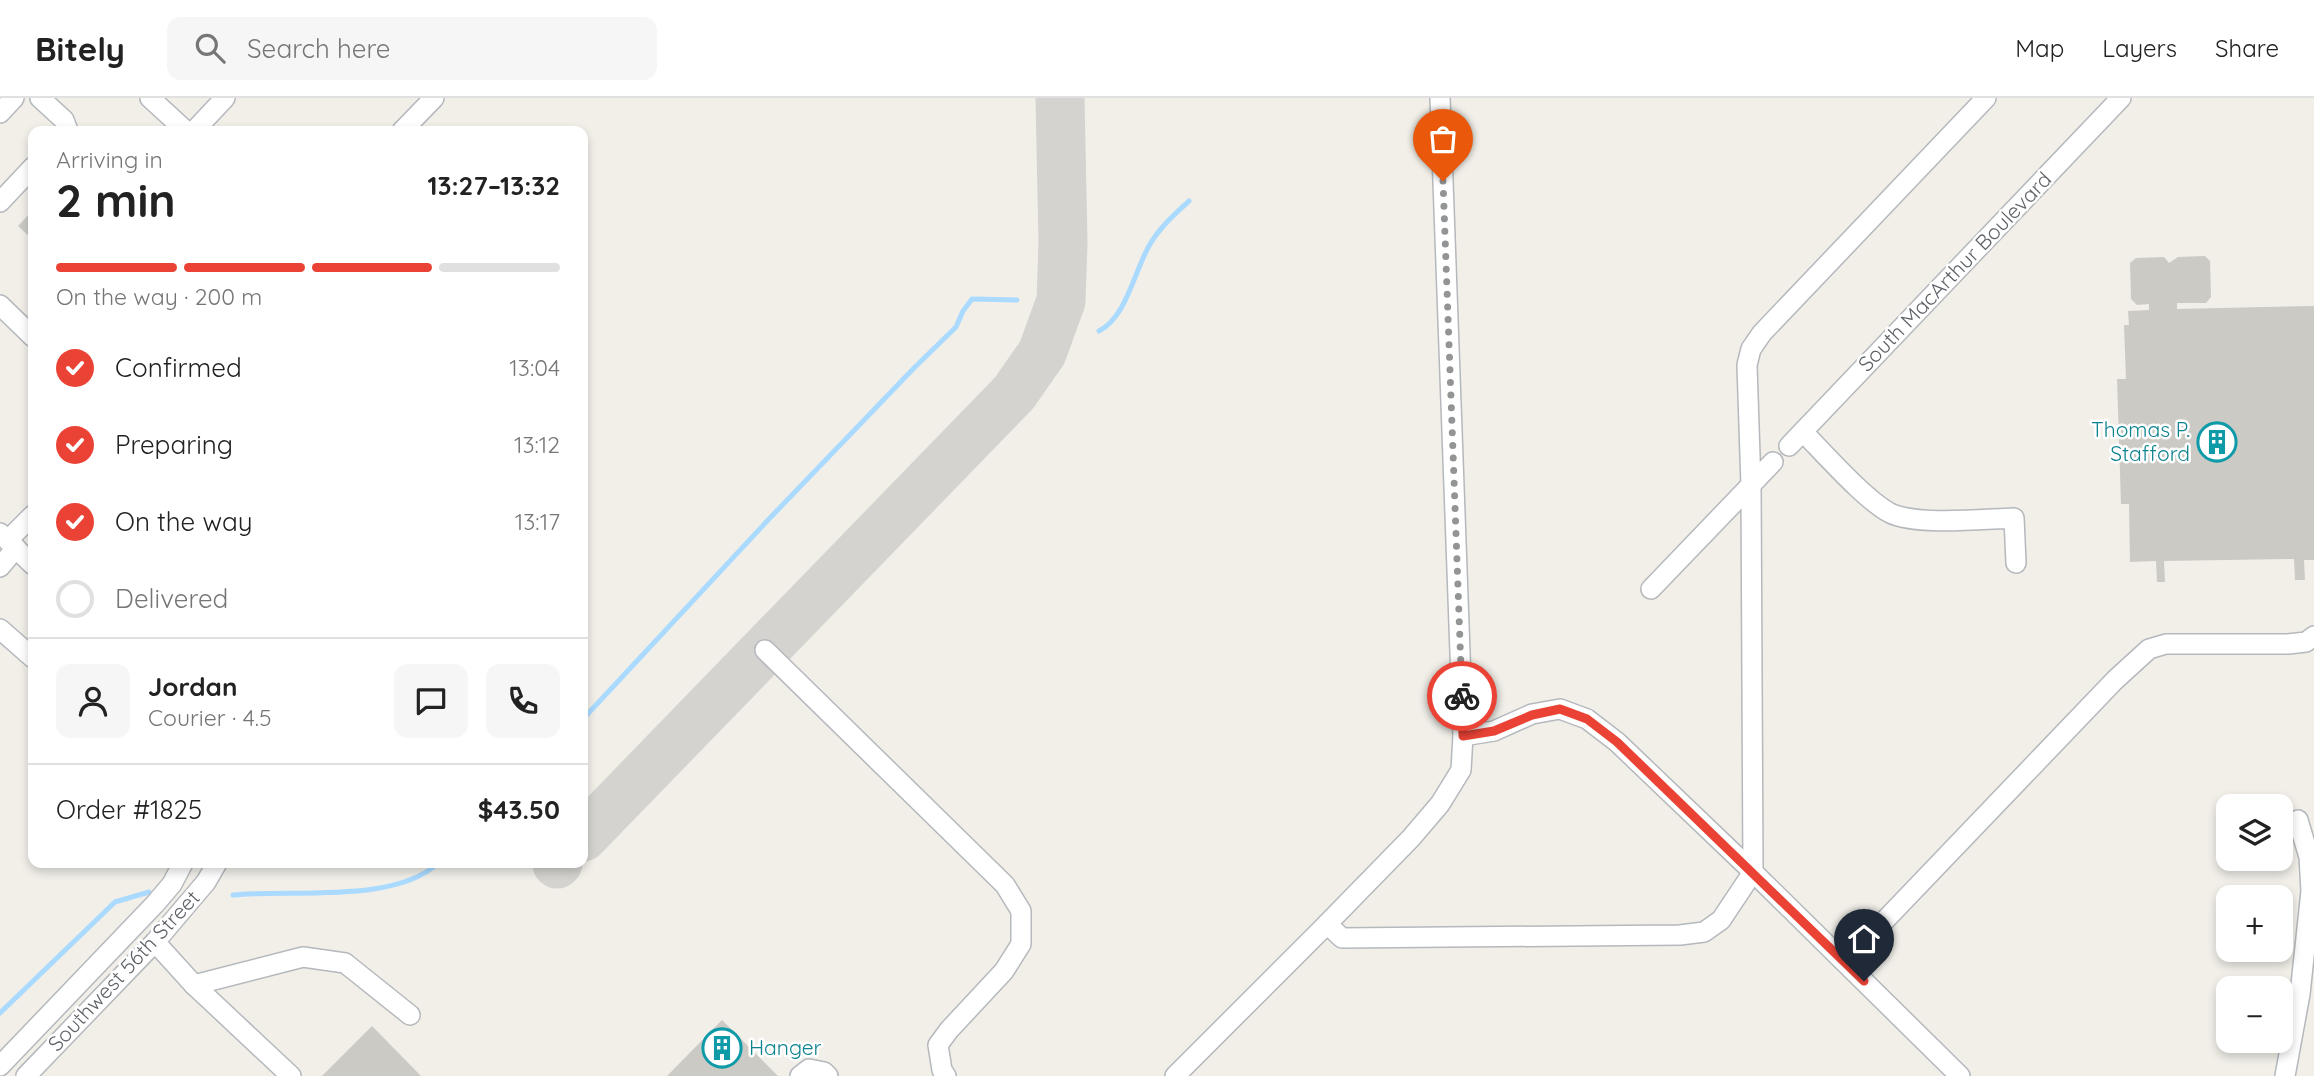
<!DOCTYPE html>
<html lang="en">
<head>
<meta charset="utf-8">
<style>
	:root { --surface:#fff; --page:#f6f6f6; --text:#222; --muted:#767676; --line:#e0e0e0; --accent:#ea4335 }
	body { margin:0; font-family:Quicksand,sans-serif; background:var(--page); color:var(--text); height:100vh; display:flex; flex-direction:column; font-size:26px; white-space:nowrap }
	* { box-sizing:border-box; margin:0 }
	p { font-size:23px; color:var(--muted) }
	.icon { flex:none; width:38px; height:38px; fill:none; stroke:currentColor; stroke-width:2; stroke-linecap:round; stroke-linejoin:round }
	.map { position:relative; flex:1; overflow:hidden }
	.side { position:absolute; left:28px; top:28px; width:560px; height:742px; display:flex; flex-direction:column; background:var(--surface); border-radius:14px; box-shadow:0 4px 10px #0003 }
	.side>* { flex:none }
	.fabs { position:absolute; left:2216px; top:696px; display:grid; gap:14px }
	.fabs a { display:grid; place-items:center; width:77px; height:77px; border-radius:14px; background:var(--surface); box-shadow:0 4px 10px #0003; font-size:35px }
	.pin { position:absolute; display:grid; place-items:center; width:60px; height:60px; color:#fff; margin:-72px -30px; border-radius:50% 50% 50% 0; rotate:-45deg; box-shadow:0 0 7px #0007 }
	.pin .icon { rotate:45deg }
	.courier { position:absolute; display:grid; place-items:center; width:70px; height:70px; margin:-35px; border:5px solid #ea4335; border-radius:50%; background:#fff; color:#222; box-shadow:0 2px 9px #0007 }
	.headline em { font-style:normal; font-weight:700 }
	.headline div { display:flex; flex-direction:column-reverse }
	.headline { display:flex; align-items:center; justify-content:space-between; height:119px; padding:0 28px }
	h1 { font-size:46px; font-weight:700; line-height:52px }
	.bar { display:grid; grid-template-columns:repeat(4,1fr); gap:10px 7px; align-content:center; height:84px; padding:0 28px }
	.bar i { height:9px; border-radius:5px; background:var(--line) }
	.bar .selected { background:var(--accent) }
	.bar p { grid-column:span 4 }
	.line { display:flex; align-items:center; gap:18px; padding:0 28px; border-top:2px solid var(--line) }
	.line div { flex:1 }
	.round { display:grid; place-items:center; flex:none; width:74px; height:74px; border-radius:14px; background:var(--page) }
	ol { padding:0 28px; list-style:none }
	li { display:flex; align-items:center; gap:21px; height:77px }
	li p { margin-inline-start:auto }
	li .icon { padding:7px; border-radius:50%; background:var(--accent); color:#fff; stroke-width:4 }
	li:last-child { color:var(--muted) }
	li i { width:38px; height:38px; border:4px solid var(--line); border-radius:50% }
	header { display:flex; align-items:center; gap:42px; box-sizing:border-box; height:98px; padding:0 35px; background:var(--surface); border-bottom:2px solid var(--line) }
	header strong { font-size:33px }
	nav { display:flex; gap:38px; margin-inline-start:auto; font-size:24px }
	.search { width:490px; height:63px; background:var(--page); display:flex; align-items:center; gap:18px; box-sizing:border-box; padding:0 24px; border-radius:14px; color:var(--muted); font-size:26px }
	.map>svg:first-child { display:block }
</style>
</head>
<body>
<header>
<strong>Bitely</strong>
<div class="search"><svg class="icon" aria-label="search" viewBox="0 0 24 24"><circle cx="10" cy="10" r="6"/><path d="M15 15l6 6"/></svg>Search here</div>
<nav><a>Map</a><a>Layers</a><a>Share</a></nav>
</header>
<div class="map">
<svg width="2314" height="978" viewBox="0 0 2314 978">
	<rect width="100%" height="100%" fill="#f1efe8"/>
	<g fill="none" stroke-linecap="round" stroke-linejoin="round">
		<!-- stream -->
		<g stroke="#aadaff" stroke-width="5">
			<path d="M 1099,233 C 1127,218 1134,174 1149,148 C 1159,130 1174,117 1189,103"/>
			<polyline points="583,621 768,422 914,270 956,229 963,213 972,201 1017,202"/>
			<path d="M 233,797 C 291,791 395,806 438,765"/>
			<polyline points="0,915 115,804 149,794"/>
		</g>
		<!-- taxiway -->
		<g stroke="#d4d3d0" stroke-width="49">
			<polyline points="583,739 1014,295 1042,255 1061,203 1063,144 1060,0"/>
			<polyline points="557,766 558,765"/>
		</g>
	</g>
	<!-- building -->
	<g fill="#cccac5">
		<polygon points="33,112 33,142 18,128"/>
		<polygon points="2205,158 2210,163 2211,199 2206,205 2177,205 2177,211 2314,208 2314,462 2304,462 2305,482 2295,482 2294,461 2164,463 2165,484 2157,484 2156,463 2130,464 2129,406 2121,406 2117,281 2126,281 2124,227 2129,227 2128,213 2149,212 2149,206 2137,207 2131,201 2130,165 2136,160 2164,159 2169,165 2178,159"/>
		<polygon points="722,922 778,978 667,978"/>
		<polygon points="372,928 421,978 322,978"/>
	</g>
	<g fill="none" stroke-linecap="round" stroke-linejoin="round">
		<!-- minor casing -->
		<g stroke="#b5b8bc" stroke-width="22">
			<g id="minor">
				<polyline points="40,0 64,22 67,30 66,33"/>
				<polyline points="150,0 186,33"/>
				<polyline points="1440,0 1463,638"/>
				<polyline points="0,15 14,0"/>
				<polyline points="194,33 225,0"/>
				<polyline points="402,33 434,0"/>
				<polyline points="0,104 33,69"/>
				<polyline points="0,207 33,239"/>
				<path d="M 1803,334 C 1824,355 1865,402 1890,415 C 1917,428 1982,421 2014,420 L 2016,465"/>
				<polyline points="1789,348 2121,0"/>
				<polyline points="0,435 33,467"/>
				<polyline points="8,442 33,417"/>
				<polyline points="0,469 16,450"/>
				<polyline points="1651,491 1773,364"/>
				<polyline points="0,531 33,560"/>
				<polyline points="765,552 1005,787 1021,813 1021,846 1004,873 949,932 938,947 942,972 946,978"/>
				<polyline points="1327,826 1411,740 1440,706 1461,672 1463,638 1494,633 1532,616 1560,611 1587,621 1617,644 1753,774 1960,978"/>
				<polyline points="155,844 194,887 291,978"/>
				<polyline points="1845,864 2115,582 2149,551 2166,546 2288,546 2306,544 2314,538"/>
				<polyline points="194,887 303,859 345,865 410,917"/>
				<polyline points="0,968 155,806 172,786 183,765"/>
				<polyline points="26,978 155,844 206,784 217,765"/>
				<polyline points="800,978 809,971 824,974 828,978"/>
				<polyline points="1175,978 1327,826 1342,840 1680,837 1704,834 1721,822 1753,774 1751,388 1747,267 1751,251 1762,235 1986,0"/>
				<polyline points="2285,978 2300,896 2311,793 2309,759 2298,722"/>
			</g>
		</g>
		<!-- minor -->
		<use href="#minor" stroke="#fff" stroke-width="19"/>
	</g>
	<g fill="none" stroke-linecap="round" stroke-linejoin="round">
		<!-- done -->
		<polyline stroke="#929495" stroke-width="7" stroke-dasharray="0 12.6" points="1443,83 1462,598"/>
		<!-- route -->
		<polyline stroke="#ea4335" stroke-width="9" points="1462,598 1463,638 1494,633 1532,617 1560,611 1587,621 1617,644 1864,883"/>
	</g>
	<!-- icons -->
	<defs>
		<g id="building-ring" transform="scale(2.0125)"><circle r="9.5" fill="#fff" stroke="#0f9aa8" stroke-width="1.5"/><path d="M-4-6H4V6H1V3H-1V6H-4ZM-2.5-4.3h1.7v1.8h-1.7ZM.8-4.3h1.7v1.8H.8ZM-2.5-1h1.7V.8h-1.7ZM.8-1h1.7V.8H.8Z" fill="#0f9aa8"/></g>
	</defs>
	<g fill-rule="evenodd">
		<use href="#building-ring" x="2217" y="344"/>
		<use href="#building-ring" x="722" y="950"/>
	</g>
	<g text-anchor="middle" stroke-width="5" stroke-linejoin="round" paint-order="stroke">
		<!-- street labels -->
		<g font-size="21" fill="#5f6368" stroke="#fff">
			<text transform="translate(1955 174) rotate(-46)" y="7">South MacArthur Boulevard</text>
			<text transform="translate(124 873) rotate(-47)" y="7">Southwest 56th Street</text>
		</g>
		<!-- culture labels -->
		<g font-size="21" fill="#0d838f" stroke="#fff" text-anchor="end">
			<text x="2190" y="339">Thomas P.<tspan x="2190" dy="24">Stafford</tspan></text>
			<text x="749" y="957" text-anchor="start">Hanger</text>
		</g>
	</g>
</svg>
<div class="fabs">
<a><svg class="icon" aria-label="layers" viewBox="0 0 24 24"><path d="M12 4l9 5-9 5-9-5zM3 14l9 5 9-5"/></svg></a>
<a>+</a>
<a>−</a>
</div>
<div class="pin" style="left:1443px;top:83px;background:#ea580c"><svg class="icon" aria-label="bag" viewBox="0 0 24 24"><path d="M5 8h14l-1 12H6zM9 8a3 3 0 0 1 6 0"/></svg></div>
<div class="pin" style="left:1864px;top:883px;background:#1f2937"><svg class="icon" aria-label="home" viewBox="0 0 24 24"><path d="M3 11l9-7 9 7M6 9v11h12V9"/></svg></div>
<div class="courier" style="left:1462px;top:598px"><svg class="icon" aria-label="bike" viewBox="0 0 24 24"><circle cx="6" cy="16" r="4"/><circle cx="18" cy="16" r="4"/><path d="M6 16l4-8h5l3 8M10 8l3 8H6M13 5h3"/></svg></div>
<section class="side">
<div class="headline"><div><h1>2 min</h1><p>Arriving in</p></div><em>13:27–13:32</em></div>
<div class="bar"><i class="selected"></i><i class="selected"></i><i class="selected"></i><i></i><p>On the way · 200 m</p></div>
<ol>
<li><svg class="icon" aria-label="check" viewBox="0 0 24 24"><path d="M5 12l5 5 9-10"/></svg>Confirmed<p>13:04</p></li>
<li><svg class="icon" aria-label="check" viewBox="0 0 24 24"><path d="M5 12l5 5 9-10"/></svg>Preparing<p>13:12</p></li>
<li><svg class="icon" aria-label="check" viewBox="0 0 24 24"><path d="M5 12l5 5 9-10"/></svg>On the way<p>13:17</p></li>
<li><i></i>Delivered</li>
</ol>
<div class="line" style="height:126px"><a class="round"><svg class="icon" aria-label="person" viewBox="0 0 24 24"><circle cx="12" cy="8" r="4"/><path d="M4 21q1-7 8-7t8 7"/></svg></a><div><b>Jordan</b><p>Courier · 4.5</p></div><a class="round"><svg class="icon" aria-label="chat" viewBox="0 0 24 24"><path d="M4 5h16v11H9l-5 4z"/></svg></a><a class="round"><svg class="icon" aria-label="phone" viewBox="0 0 24 24"><path d="M5 4h4l2 5-3 2q2 4 5 5l2-3 5 2v4C11 20 4 13 5 4z"/></svg></a></div>
<div class="line" style="height:91px"><div>Order #1825</div><b>$43.50</b></div>
</section>
</div>
</body>
</html>
